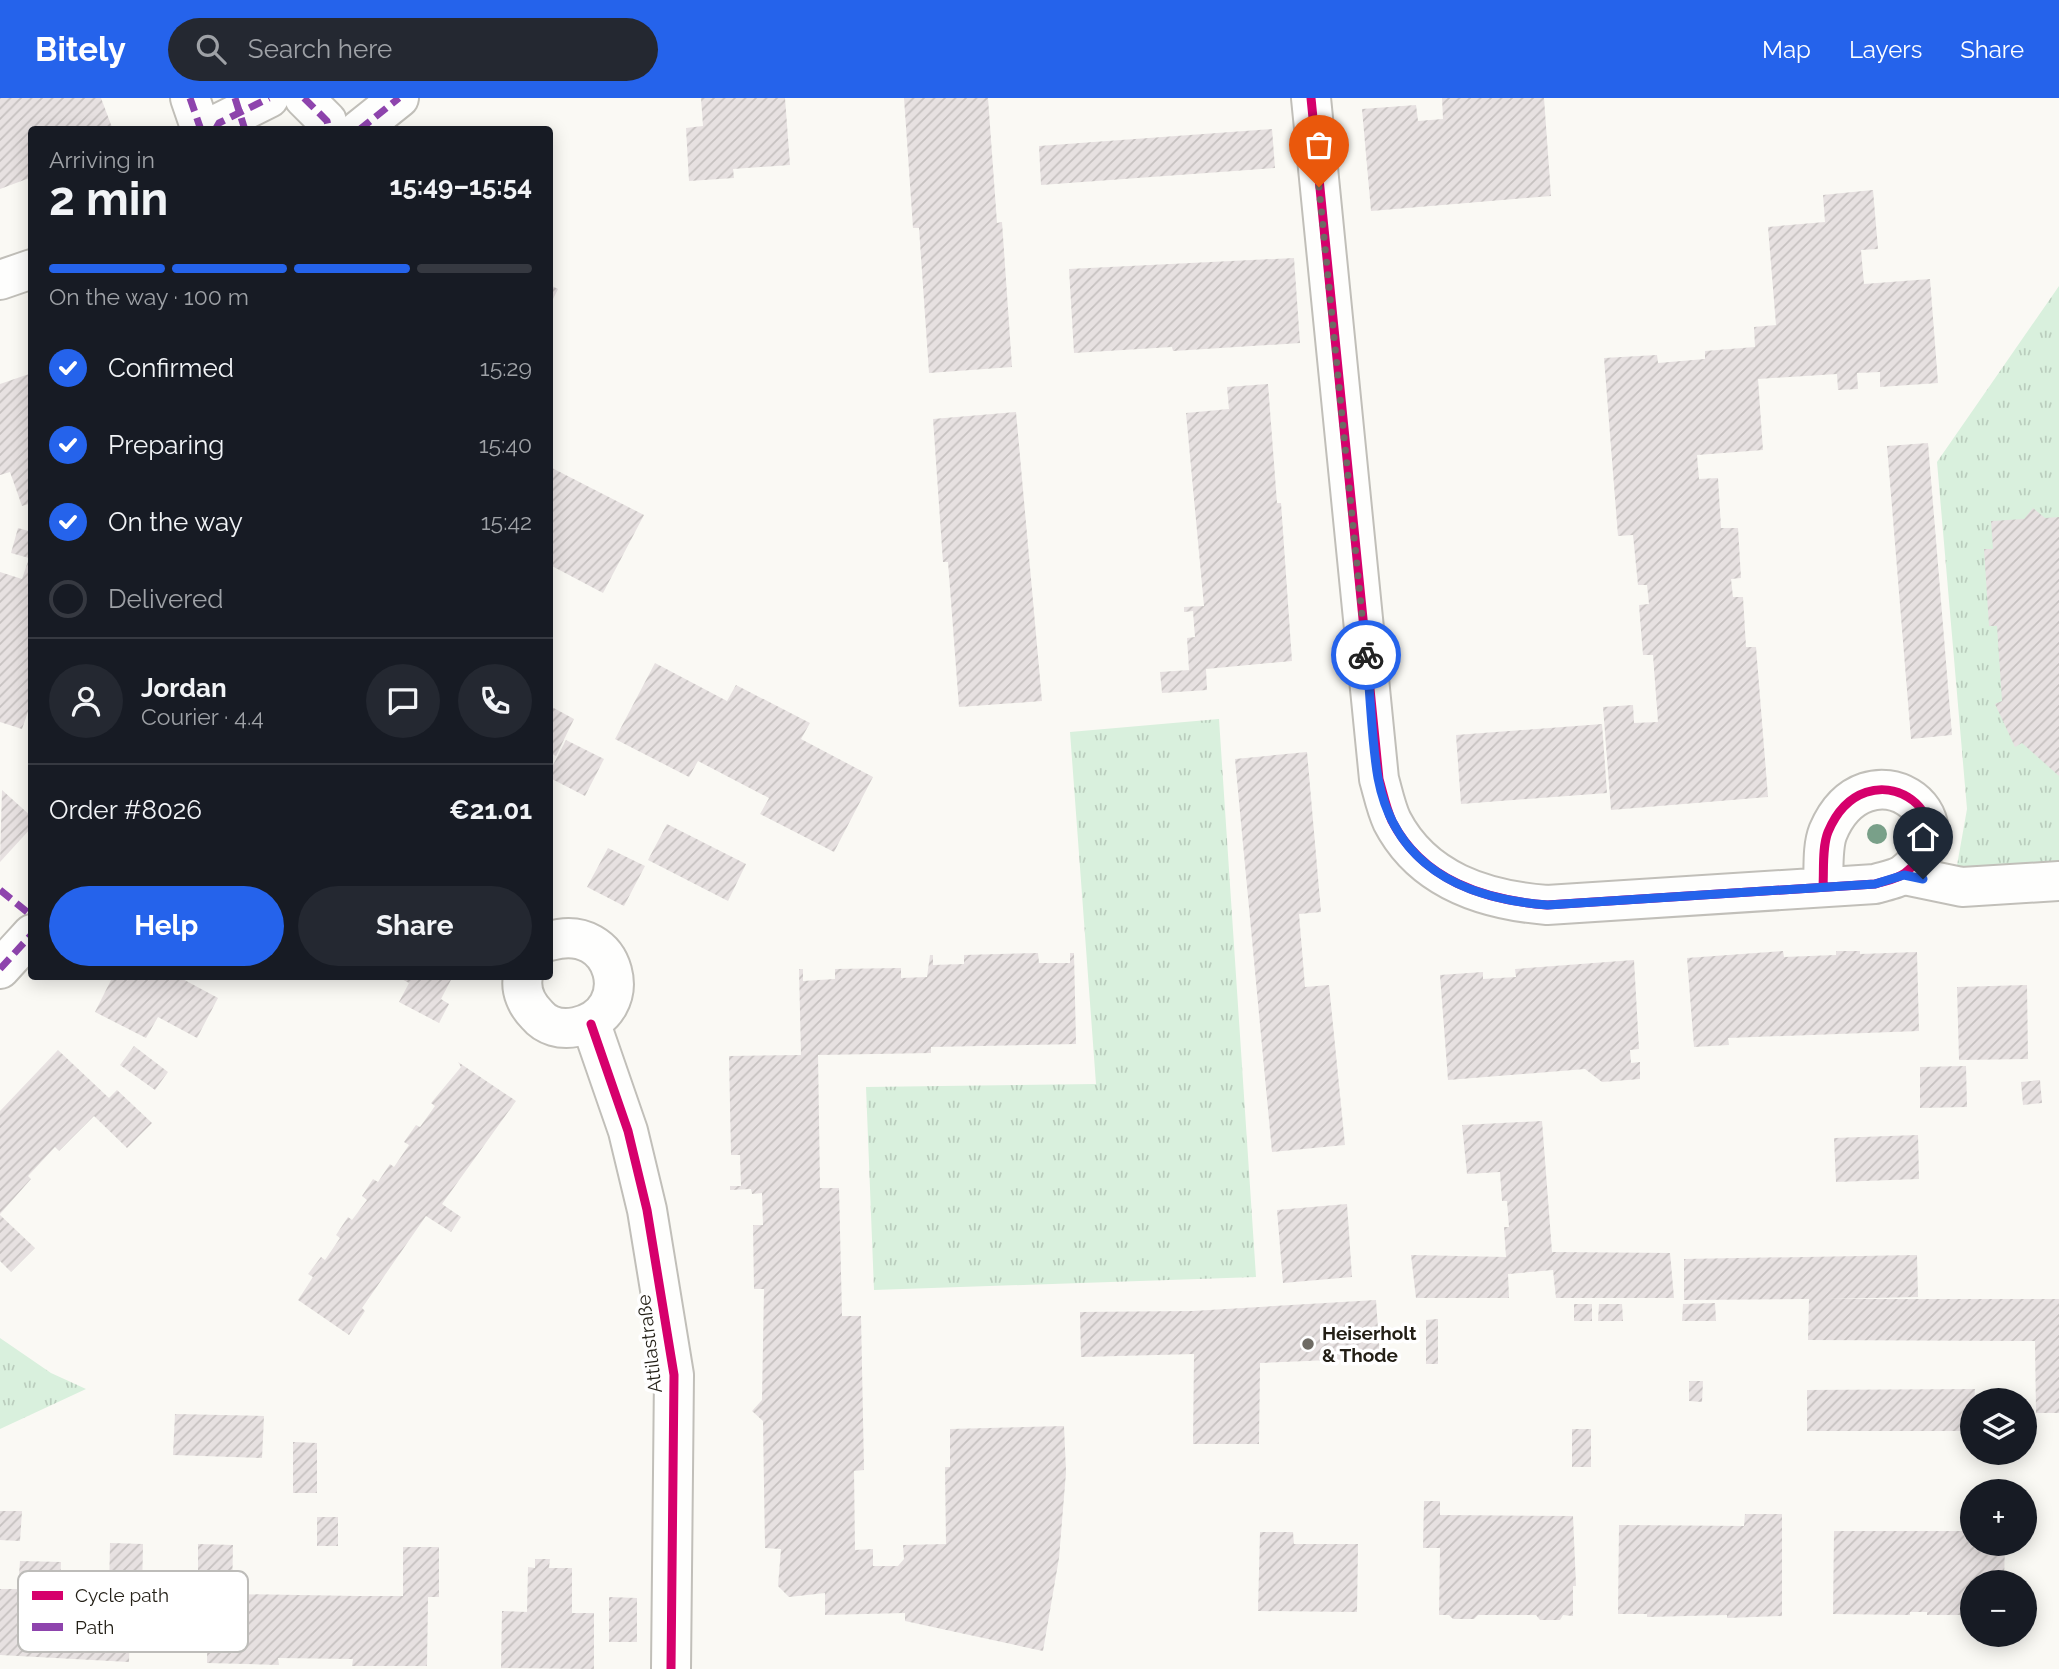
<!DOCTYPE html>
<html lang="en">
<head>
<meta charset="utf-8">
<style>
	:root { --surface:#171b24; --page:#242831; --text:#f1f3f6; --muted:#9ea1a6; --line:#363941; --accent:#2563eb }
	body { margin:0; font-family:Raleway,sans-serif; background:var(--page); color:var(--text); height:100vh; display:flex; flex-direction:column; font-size:26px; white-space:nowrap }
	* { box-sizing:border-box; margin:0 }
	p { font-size:23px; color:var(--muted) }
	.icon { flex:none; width:38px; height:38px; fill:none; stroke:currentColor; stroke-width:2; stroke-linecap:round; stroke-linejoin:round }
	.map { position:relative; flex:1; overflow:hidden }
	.details { position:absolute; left:28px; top:28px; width:525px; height:854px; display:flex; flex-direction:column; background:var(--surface); border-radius:7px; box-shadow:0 4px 18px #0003 }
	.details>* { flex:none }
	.tools { position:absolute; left:1960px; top:1290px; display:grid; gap:14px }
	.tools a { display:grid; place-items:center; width:77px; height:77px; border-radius:50%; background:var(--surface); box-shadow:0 4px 18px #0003; font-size:35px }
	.pin { position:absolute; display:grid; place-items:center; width:60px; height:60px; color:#fff; margin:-72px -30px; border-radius:50% 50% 50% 0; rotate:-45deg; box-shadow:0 0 7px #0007 }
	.pin .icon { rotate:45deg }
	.courier { position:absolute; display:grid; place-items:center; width:70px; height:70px; margin:-35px; border:5px solid #2563eb; border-radius:50%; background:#fff; color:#222; box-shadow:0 2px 9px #0007 }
	.summary em { font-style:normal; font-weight:700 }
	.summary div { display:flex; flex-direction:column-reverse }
	.summary { display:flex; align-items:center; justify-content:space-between; height:119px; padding:0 21px }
	h1 { font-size:46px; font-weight:700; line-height:52px }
	.bar { display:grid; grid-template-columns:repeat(4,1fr); gap:10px 7px; align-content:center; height:84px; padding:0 21px }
	.bar i { height:9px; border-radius:5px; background:var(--line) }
	.bar .on { background:var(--accent) }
	.bar p { grid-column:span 4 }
	.line { display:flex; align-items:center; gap:18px; padding:0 21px; border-top:2px solid var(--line) }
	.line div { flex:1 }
	.round { display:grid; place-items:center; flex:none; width:74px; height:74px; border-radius:37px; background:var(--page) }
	ol { padding:0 21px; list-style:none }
	li { display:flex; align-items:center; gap:21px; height:77px }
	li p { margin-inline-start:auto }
	li .icon { padding:7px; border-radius:50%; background:var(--accent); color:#fff; stroke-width:4 }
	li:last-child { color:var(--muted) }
	li i { width:38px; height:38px; border:4px solid var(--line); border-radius:50% }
	.primary-button { display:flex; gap:14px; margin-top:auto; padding:14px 21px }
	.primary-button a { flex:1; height:80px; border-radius:42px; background:var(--accent); color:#fff; font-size:28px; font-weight:700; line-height:80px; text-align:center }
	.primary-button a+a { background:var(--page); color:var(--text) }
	header { display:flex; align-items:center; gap:42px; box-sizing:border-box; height:98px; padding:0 35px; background:var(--accent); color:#fff }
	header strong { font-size:33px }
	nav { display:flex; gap:38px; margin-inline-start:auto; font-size:24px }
	.search { width:490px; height:63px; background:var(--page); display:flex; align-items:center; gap:18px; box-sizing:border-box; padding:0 24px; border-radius:38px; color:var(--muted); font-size:26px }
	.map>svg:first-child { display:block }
</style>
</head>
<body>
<header>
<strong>Bitely</strong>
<div class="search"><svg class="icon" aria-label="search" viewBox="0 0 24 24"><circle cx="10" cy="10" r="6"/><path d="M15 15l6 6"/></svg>Search here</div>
<nav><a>Map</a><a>Layers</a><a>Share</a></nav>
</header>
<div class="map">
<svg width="2059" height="1571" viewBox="0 0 2059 1571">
	<defs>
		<pattern id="grass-tufts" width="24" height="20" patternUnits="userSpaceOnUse" patternTransform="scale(1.75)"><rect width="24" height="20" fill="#d9f0dd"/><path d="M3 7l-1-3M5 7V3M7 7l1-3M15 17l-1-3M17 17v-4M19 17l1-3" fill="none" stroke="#bacdbd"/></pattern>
		<pattern id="building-hatch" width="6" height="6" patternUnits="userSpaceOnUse" patternTransform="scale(1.75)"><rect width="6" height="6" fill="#e7e1e1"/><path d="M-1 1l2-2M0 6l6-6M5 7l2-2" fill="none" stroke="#c6c1c0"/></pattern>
	</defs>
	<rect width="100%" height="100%" fill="#faf9f4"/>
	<!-- grass -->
	<g fill="url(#grass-tufts)">
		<polygon points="2059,188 2059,767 1956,773 1967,711 1937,364"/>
		<polygon points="1219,621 1256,1179 874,1192 866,989 1096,986 1070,634"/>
		<polygon points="0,1240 51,1275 86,1291 0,1331"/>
	</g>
	<!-- building -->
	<g fill="url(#building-hatch)">
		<polygon points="0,0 101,0 113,32 32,32 32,79 0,91"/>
		<polygon points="701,0 785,0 790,67 733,71 734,80 689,83 686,30 703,28"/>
		<polygon points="904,0 988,0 997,125 1002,124 1012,269 929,275 919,130 913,130"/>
		<polygon points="1442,0 1544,0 1551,98 1371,113 1362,11 1416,7 1418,23 1443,21"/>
		<polygon points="1272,31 1275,70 1041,87 1039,48"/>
		<polygon points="1873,92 1878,151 1861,152 1864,186 1930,181 1938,285 1880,289 1880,274 1857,275 1858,291 1838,292 1837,276 1758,281 1763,352 1697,357 1699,381 1718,380 1721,430 1738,430 1741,480 1731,481 1733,499 1743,499 1746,549 1756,549 1768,699 1611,712 1603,609 1633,607 1634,625 1658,624 1653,557 1643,557 1639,507 1649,506 1647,487 1638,487 1633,437 1618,438 1604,260 1657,257 1658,265 1705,261 1705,253 1755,249 1754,229 1776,227 1768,129 1825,124 1823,97"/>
		<polygon points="1294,160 1300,245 1173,253 1172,249 1074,255 1069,171"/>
		<polygon points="550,187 558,191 550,207"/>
		<polygon points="32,275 32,405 22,408 10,374 0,377 0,286"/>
		<polygon points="1268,286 1277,405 1281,405 1292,563 1206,571 1207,592 1162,595 1160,574 1189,572 1187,540 1195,539 1193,513 1184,514 1184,509 1204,508 1186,315 1229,311 1227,289"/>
		<polygon points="1016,314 1042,603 959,609 948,464 943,464 933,321"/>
		<polygon points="1928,345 1952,637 1911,641 1887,348"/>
		<polygon points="550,369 644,417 603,495 550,467"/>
		<polygon points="2033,410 2045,420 2059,419 2059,678 2022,645 2015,649 1995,606 2002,603 1997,528 1989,528 1984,451 1993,451 1991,423 2024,421"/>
		<polygon points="18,430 32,434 32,602 22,631 0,624 0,474 22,481 29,460 11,455"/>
		<polygon points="655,565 727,603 736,587 810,625 801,641 873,679 834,754 760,716 769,700 698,663 689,679 615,641"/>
		<polygon points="550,608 574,621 556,658 550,655"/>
		<polygon points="1602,626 1607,695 1461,706 1456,637"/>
		<polygon points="566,642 604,661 585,698 550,680 550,673"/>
		<polygon points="1307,654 1321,814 1299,816 1305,889 1329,887 1345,1047 1272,1054 1235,661"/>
		<polygon points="2,692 32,719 32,729 0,764"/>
		<polygon points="667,726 746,766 728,803 648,762"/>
		<polygon points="608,750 645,768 624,808 587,789"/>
		<polygon points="1783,853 1784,859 1836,857 1836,853 1860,853 1860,856 1917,854 1919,933 1728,940 1729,947 1694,949 1687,860"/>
		<polygon points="1038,855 1039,865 1070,865 1070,855 1074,855 1076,946 931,949 931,955 818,957 820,1090 839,1090 842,1218 861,1218 864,1372 854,1373 855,1452 873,1451 873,1468 898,1468 904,1461 903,1447 946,1446 945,1369 950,1369 950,1331 1064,1328 1066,1374 1059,1460 1043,1553 905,1523 905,1515 825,1517 825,1495 789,1499 778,1488 781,1451 765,1450 763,1323 752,1313 762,1302 764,1191 754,1191 753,1127 763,1127 762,1095 752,1096 751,1091 730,1092 730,1088 741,1088 740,1057 731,1057 729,958 801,957 799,871 803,871 803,883 835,881 835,871 901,870 901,880 927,879 930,857 933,857 933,867 964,866 964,857"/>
		<polygon points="1634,862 1639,951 1630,952 1631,965 1640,964 1640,981 1602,984 1585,971 1448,982 1440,877 1483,874 1483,881 1516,879 1515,871"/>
		<polygon points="113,878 177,878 218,900 197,940 158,919 146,940 95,914"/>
		<polygon points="396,878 453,878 441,901 449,906 439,925 399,904 409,885"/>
		<polygon points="2027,887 2028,961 1959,962 1957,889"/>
		<polygon points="134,948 168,974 155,992 120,967"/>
		<polygon points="58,952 109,1000 117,992 152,1025 127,1050 94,1018 59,1053 55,1049 28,1078 31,1081 0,1116 0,1013"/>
		<polygon points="458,964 516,1003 442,1106 461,1119 451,1134 426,1118 362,1210 365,1213 349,1237 298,1202 313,1179 308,1176 321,1159 325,1162 340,1140 336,1137 348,1119 352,1122 367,1102 362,1098 373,1081 378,1084 390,1066 394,1069 409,1047 404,1044 416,1027 420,1029 435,1008 431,1005 461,969"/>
		<polygon points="1966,968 1967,1009 1920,1010 1920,969"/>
		<polygon points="2040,982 2042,1005 2023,1007 2021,984"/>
		<polygon points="1542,1023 1552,1154 1670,1155 1674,1200 1556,1200 1553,1172 1508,1176 1509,1200 1416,1200 1411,1157 1506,1159 1504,1129 1509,1129 1507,1103 1502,1103 1500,1074 1467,1076 1462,1027"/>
		<polygon points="1918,1037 1919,1081 1836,1084 1834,1040"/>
		<polygon points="1347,1106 1352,1179 1283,1185 1277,1112"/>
		<polygon points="0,1117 35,1150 11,1174 0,1163"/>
		<polygon points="1917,1157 1918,1199 1826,1201 2059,1201 2059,1315 2036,1315 2035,1243 1808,1242 1809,1201 1684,1202 1684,1161"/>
		<polygon points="1376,1202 1380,1260 1260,1265 1259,1346 1193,1346 1194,1256 1081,1259 1080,1214 1193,1213"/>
		<polygon points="1715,1205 1716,1223 1682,1223 1683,1206"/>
		<rect x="1574" y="1206" width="18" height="17"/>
		<polygon points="1599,1206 1622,1206 1623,1223 1598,1223"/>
		<polygon points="1438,1221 1438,1266 1426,1266 1426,1222"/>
		<polygon points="1689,1283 1703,1283 1702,1304 1689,1303"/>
		<polygon points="1975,1291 1972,1333 1807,1333 1807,1292"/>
		<polygon points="175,1316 264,1318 262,1360 173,1357"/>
		<rect x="1572" y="1331" width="19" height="38"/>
		<polygon points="293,1344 317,1345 317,1395 293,1395"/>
		<polygon points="1424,1403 1440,1403 1440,1417 1573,1418 1576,1488 1573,1488 1573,1518 1563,1517 1560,1522 1540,1522 1536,1517 1478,1517 1474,1521 1453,1521 1449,1517 1439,1517 1440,1450 1423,1450"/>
		<polygon points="0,1413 22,1413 20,1443 0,1442"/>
		<polygon points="1745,1416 1782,1416 1782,1518 1727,1520 1727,1517 1647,1519 1647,1516 1618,1516 1619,1427 1744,1428"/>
		<rect x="317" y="1419" width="21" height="29"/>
		<polygon points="1834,1433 1972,1433 1972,1446 2005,1446 2004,1484 1972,1484 1972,1517 1927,1517 1927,1514 1910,1514 1910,1517 1833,1516"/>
		<polygon points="1260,1434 1293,1434 1294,1446 1358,1446 1357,1514 1258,1513"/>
		<polygon points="110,1445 143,1446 142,1495 131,1495 129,1564 0,1557 0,1491 18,1491 20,1463 61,1464 60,1493 109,1494"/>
		<polygon points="198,1446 233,1447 232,1496 357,1498 403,1498 403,1449 439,1449 439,1499 428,1499 427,1568 352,1568 353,1561 278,1560 279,1567 207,1565 208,1495 198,1495"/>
		<polygon points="535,1461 550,1461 549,1470 572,1470 572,1515 594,1515 594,1571 501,1570 502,1513 527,1514 528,1469 535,1470"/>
		<polygon points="609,1499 637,1500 637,1544 609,1544"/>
	</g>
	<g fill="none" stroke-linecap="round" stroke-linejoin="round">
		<!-- street casing -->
		<g stroke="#c1bfb9" stroke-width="42">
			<g id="street">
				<polyline points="190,0 201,32"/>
				<polyline points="304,0 327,23 329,32"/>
				<path d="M 1311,0 L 1379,681 C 1383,695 1386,710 1392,723 C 1423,783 1485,802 1547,807 L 1875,786 C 1884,783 1898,781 1905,775 C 1977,717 1866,644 1828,734 C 1822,749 1824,772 1823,788"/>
				<polyline points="215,32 219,25 269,0"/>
				<polyline points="359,32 399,0"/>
				<polyline points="0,182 32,171"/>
				<polyline points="1904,777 1962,789 2059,783"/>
				<polyline points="0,871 32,836"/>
				<path d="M 523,878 C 520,893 527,907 537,917 C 546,928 561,932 576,929 C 640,915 617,823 550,843"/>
				<polyline points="591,926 628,1033 647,1112 674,1277 671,1571"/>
			</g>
		</g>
		<!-- street -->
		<use href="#street" stroke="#fefefd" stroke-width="38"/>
		<!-- quiet -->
		<g stroke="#8e44ad" stroke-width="7" stroke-dasharray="14 7" stroke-linecap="butt">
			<polyline points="190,0 201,32"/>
			<polyline points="235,0 245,32"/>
			<polyline points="304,0 327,23 329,32"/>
			<polyline points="215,32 219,25 269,0"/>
			<polyline points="359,32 399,0"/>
			<polyline points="0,792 32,818"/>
			<polyline points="0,871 32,836"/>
		</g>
		<!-- cycleway casing -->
		<g stroke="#fff" stroke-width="13">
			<g id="cycleway">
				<path d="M 1311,0 L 1379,681 C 1383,695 1386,710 1392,723 C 1423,783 1485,802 1547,807 L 1875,786 C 1884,783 1898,781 1905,775 C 1977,717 1866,644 1828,734 C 1822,749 1824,772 1823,788"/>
				<polyline points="591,926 628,1033 647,1112 674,1277 671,1571"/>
			</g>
		</g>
		<!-- cycleway -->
		<use href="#cycleway" stroke="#d6006c" stroke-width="9"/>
	</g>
	<!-- trees -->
	<circle fill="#79a089" cx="1877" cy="736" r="10"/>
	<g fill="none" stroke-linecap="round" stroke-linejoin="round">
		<!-- done -->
		<polyline stroke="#6e6b64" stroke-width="7" stroke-dasharray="0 12.6" points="1319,89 1366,557"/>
		<!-- route -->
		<path stroke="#2563eb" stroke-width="9" d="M 1366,557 C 1371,598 1371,640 1378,680 C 1395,770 1465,801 1548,807 L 1875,786 L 1904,777 L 1923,781"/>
	</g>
	<!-- markers -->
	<circle fill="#6e6b64" stroke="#fff" stroke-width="2.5" cx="1308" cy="1246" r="7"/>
	<g text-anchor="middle" stroke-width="7" stroke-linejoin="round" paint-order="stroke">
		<!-- poi labels -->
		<g font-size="19" font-weight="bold" fill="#231f16" stroke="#fff" text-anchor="start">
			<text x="1322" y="1242">Heiserholt<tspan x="1322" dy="22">&amp; Thode</tspan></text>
		</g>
		<!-- street labels -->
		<g font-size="19" fill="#231f16" stroke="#fff">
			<text transform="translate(649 1246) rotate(-97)" y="7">Attilastraße</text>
		</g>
	</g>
	<!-- legend -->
	<rect x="18" y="1473" width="230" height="81" rx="10" fill="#fff" stroke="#bdbcb9" stroke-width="2"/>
	<rect x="32" y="1493" width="31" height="9" fill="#d6006c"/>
	<rect x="32" y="1525" width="31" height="8" fill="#8e44ad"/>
	<g font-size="19" fill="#231f16">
		<text x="75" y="1504">Cycle path</text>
		<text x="75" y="1536">Path</text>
	</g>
</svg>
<div class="tools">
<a><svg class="icon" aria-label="layers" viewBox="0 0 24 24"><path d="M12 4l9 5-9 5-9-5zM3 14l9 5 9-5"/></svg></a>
<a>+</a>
<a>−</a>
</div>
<div class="pin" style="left:1319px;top:89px;background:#ea580c"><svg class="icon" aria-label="bag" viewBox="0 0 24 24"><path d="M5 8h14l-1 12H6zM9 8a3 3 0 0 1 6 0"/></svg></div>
<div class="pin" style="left:1923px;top:781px;background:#1f2937"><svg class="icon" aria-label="home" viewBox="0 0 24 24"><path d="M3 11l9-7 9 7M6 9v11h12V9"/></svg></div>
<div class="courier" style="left:1366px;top:557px"><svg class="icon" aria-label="bike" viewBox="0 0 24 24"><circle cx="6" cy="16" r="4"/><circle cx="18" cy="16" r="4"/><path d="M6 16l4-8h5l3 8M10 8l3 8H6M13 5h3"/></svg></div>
<section class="details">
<div class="summary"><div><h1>2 min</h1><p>Arriving in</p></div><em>15:49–15:54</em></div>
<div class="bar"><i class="on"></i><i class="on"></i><i class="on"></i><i></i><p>On the way · 100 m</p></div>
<ol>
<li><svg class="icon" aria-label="check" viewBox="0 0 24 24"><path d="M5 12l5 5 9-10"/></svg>Confirmed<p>15:29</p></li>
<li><svg class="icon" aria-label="check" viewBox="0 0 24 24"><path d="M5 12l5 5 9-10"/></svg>Preparing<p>15:40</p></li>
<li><svg class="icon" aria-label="check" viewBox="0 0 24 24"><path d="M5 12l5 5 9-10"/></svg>On the way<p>15:42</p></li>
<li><i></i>Delivered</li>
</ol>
<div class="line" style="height:126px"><a class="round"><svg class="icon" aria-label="person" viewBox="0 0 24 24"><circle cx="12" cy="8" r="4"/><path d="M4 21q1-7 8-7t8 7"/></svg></a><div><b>Jordan</b><p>Courier · 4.4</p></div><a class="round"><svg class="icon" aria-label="chat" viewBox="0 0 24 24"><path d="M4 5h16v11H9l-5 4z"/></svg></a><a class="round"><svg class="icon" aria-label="phone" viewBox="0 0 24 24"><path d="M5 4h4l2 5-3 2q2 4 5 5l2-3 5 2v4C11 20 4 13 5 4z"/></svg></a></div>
<div class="line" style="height:91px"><div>Order #8026</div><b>€21.01</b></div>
<div class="primary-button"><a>Help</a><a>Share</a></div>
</section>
</div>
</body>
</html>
